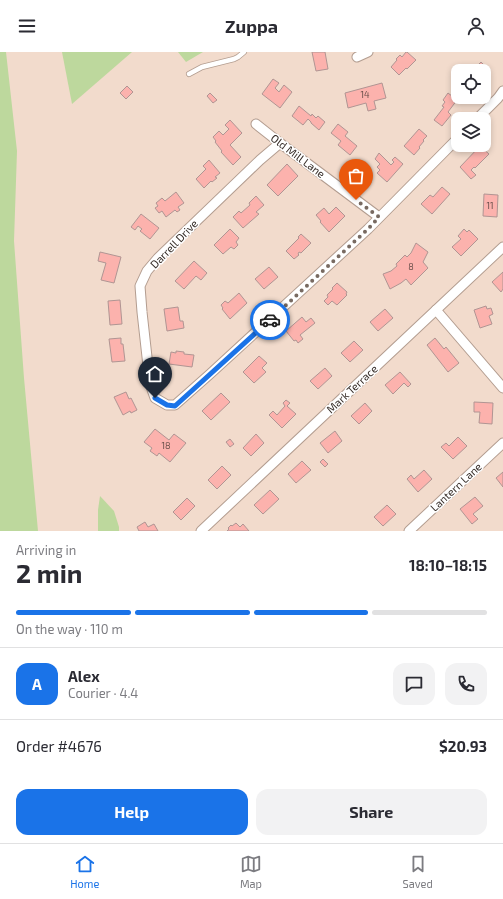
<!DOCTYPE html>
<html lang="en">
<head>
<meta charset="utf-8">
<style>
	:root { --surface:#fff; --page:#f2f2f3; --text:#2b2b33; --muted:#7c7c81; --line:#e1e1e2; --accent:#1a73e8 }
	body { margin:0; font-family:"Exo 2",sans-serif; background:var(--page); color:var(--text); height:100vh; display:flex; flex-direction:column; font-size:15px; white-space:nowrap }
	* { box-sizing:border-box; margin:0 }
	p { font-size:13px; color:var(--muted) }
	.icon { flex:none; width:22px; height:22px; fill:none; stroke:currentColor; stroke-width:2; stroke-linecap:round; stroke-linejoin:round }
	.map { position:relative; height:479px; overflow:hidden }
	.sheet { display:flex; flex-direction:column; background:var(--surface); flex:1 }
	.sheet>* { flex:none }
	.tools { position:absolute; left:451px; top:12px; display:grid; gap:8px }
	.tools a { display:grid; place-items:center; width:40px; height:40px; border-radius:8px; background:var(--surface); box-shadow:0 2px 6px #0003; font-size:20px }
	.pin { position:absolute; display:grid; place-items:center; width:34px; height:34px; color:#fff; margin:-41px -17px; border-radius:50% 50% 50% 0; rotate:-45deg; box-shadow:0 0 4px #0007 }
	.pin .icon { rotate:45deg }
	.courier { position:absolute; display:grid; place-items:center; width:40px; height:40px; margin:-20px; border:3px solid #1a73e8; border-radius:50%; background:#fff; color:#222; box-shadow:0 1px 5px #0007 }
	.headline em { font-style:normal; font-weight:700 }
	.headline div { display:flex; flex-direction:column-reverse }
	.headline { display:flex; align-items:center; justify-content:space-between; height:68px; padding:0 16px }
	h1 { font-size:26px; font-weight:700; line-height:30px }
	.bar { display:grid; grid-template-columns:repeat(4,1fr); gap:6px 4px; align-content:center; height:48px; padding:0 16px }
	.bar i { height:5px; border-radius:3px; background:var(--line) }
	.bar .selected { background:var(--accent) }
	.bar p { grid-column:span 4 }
	.line { display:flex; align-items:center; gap:10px; padding:0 16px; border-top:1px solid var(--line) }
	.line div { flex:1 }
	.round { display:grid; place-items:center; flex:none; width:42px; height:42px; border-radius:12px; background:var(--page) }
	.primary-button { display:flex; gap:8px; margin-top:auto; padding:8px 16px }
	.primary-button a { flex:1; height:46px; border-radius:12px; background:var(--accent); color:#fff; font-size:16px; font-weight:700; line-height:46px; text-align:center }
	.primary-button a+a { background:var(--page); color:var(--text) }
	header { display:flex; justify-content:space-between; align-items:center; height:52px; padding:0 16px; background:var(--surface); font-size:18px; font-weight:700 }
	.menu { display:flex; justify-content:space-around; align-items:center; height:56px; border-top:1px solid var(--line); background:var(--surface); font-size:11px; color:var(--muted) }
	.menu a { display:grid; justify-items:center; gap:2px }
	.menu .selected { color:var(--accent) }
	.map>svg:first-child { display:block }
</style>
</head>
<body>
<header><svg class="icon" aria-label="menu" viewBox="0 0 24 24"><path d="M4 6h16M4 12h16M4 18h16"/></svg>Zuppa<svg class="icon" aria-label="person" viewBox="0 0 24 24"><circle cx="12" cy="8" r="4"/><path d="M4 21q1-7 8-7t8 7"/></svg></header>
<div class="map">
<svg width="503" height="479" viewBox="0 0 503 479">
	<rect width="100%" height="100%" fill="#f2dbcc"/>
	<!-- green -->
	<g fill="#bdd89d">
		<polygon points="0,0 6,0 17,99 14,189 24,326 38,479 0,479"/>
		<polygon points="62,0 132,0 72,52"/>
		<polygon points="178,0 203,0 186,10"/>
		<polygon points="100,444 114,459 119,475 119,479 98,479 98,458"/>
	</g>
	<!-- building -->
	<g fill="#fcb2ad" stroke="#b09593">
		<polygon points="312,0 325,0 328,17 316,19"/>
		<polygon points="406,0 407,0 416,8 407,17 406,16 399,23 391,15 397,8 396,7 400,3 402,5"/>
		<polygon points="481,10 488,17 485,21 487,23 484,27 484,19 472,19"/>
		<polygon points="273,27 279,31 275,36 279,40 284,33 292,40 280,56 262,42"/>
		<polygon points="382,31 386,46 374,49 376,57 368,59 366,51 348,56 345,41"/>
		<polygon points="127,34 133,40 126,47 120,41"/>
		<polygon points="210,41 217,48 213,51 207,44"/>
		<polygon points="448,41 457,48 448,60 451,63 442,74 434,68 444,55 442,54 445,50 443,48"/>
		<polygon points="299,54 311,64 312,62 316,66 318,64 325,70 319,78 311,71 311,70 308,67 303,73 292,64"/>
		<polygon points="230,68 242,81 230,93 241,105 233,113 221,100 222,99 215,90 216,89 213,85 219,79 223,83 229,77 225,73"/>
		<polygon points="338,72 348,80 345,84 357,94 350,103 338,93 341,89 331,81"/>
		<polygon points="419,77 427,84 423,88 424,89 419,95 420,96 414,103 404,94"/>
		<polygon points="480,94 489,102 475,116 474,115 471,118 476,123 471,127 460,115"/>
		<polygon points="379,101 391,113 394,110 392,108 395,105 403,112 387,130 377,121 380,118 377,115 380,112 375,107"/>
		<polygon points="209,108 220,121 215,125 217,126 212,130 211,129 204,136 196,127 206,117 203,114"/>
		<polygon points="287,112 298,124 278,144 267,133"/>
		<polygon points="442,135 450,142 432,162 421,152 430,143 433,145"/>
		<polygon points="176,140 184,151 178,155 180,158 177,160 175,158 166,165 162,159 159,161 155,156 158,154 156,151 162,146 165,149"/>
		<polygon points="484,142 498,143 497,165 483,164"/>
		<polygon points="256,144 264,153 256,160 259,162 243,176 233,165 239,159 241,161 250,153 249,151"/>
		<polygon points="336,155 345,164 329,180 320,170 321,169 316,163 324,156 329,162"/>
		<polygon points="141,162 159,176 150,187 140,179 142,177 138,174 135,178 131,175"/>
		<polygon points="230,177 239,186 236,190 238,193 234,197 231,195 223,202 214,193"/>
		<polygon points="464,177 467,180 469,178 478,187 461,204 452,195 461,187 458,184"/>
		<polygon points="301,182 311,191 301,201 299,200 298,202 299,203 294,207 286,199 299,186 298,185"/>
		<polygon points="416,191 428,200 423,210 428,216 411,233 406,227 401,231 390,237 383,222 391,219 397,214 396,212 405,203 407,205 411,201"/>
		<polygon points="100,200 121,205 114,231 101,228 106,211 98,209"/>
		<polygon points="194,209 207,221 201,228 196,224 184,237 175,229"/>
		<polygon points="269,215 278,225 264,237 255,227"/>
		<polygon points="503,220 503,237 501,240 492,230"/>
		<polygon points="337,231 347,240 346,242 347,243 337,253 332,249 328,253 324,249 328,245 327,243 333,237 332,236"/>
		<polygon points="239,241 247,251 230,267 222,257 223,256 221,253 225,249 228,251"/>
		<polygon points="120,248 122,272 110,273 108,249"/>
		<polygon points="486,254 487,257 491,256 493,262 489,264 492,272 480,276 474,258"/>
		<polygon points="178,255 180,269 183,269 184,276 167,279 164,257"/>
		<polygon points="385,257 393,266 378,279 370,270"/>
		<polygon points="302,265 306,270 311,266 315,271 300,283 303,287 298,291 296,288 294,289 286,279"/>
		<polygon points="121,286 121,292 123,292 125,309 112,310 109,287"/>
		<polygon points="435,286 444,297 446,295 459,311 448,320 427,293"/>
		<polygon points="354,289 363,298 350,310 341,301"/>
		<polygon points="176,299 184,300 184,302 194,303 192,315 169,312 171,300 176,301"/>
		<polygon points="259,304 267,311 262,316 266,320 254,331 243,320"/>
		<polygon points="325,316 332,324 318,337 310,329"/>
		<polygon points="400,320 411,332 408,335 404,331 393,342 385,333"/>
		<polygon points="126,340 129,347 131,346 137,358 131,361 130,359 123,363 114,345"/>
		<polygon points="221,341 230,350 211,368 202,359"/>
		<polygon points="286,348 290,351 287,354 296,362 282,376 269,363 273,359 277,363 285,354 283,351"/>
		<polygon points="474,350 493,351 492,372 479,371 480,360 474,360"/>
		<polygon points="365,351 372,359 359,372 351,364"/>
		<polygon points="155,377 169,388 174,382 186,391 170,410 159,401 157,404 150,399 152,396 144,390"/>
		<polygon points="335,379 342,389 328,401 320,391"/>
		<polygon points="256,382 264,391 251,404 243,396"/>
		<polygon points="458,385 467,394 453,407 441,395 446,391 449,394"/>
		<polygon points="230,387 234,392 230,395 226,390"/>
		<polygon points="323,407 328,412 325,415 320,410"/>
		<polygon points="302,409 311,418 296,431 288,422"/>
		<polygon points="222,414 231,423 217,437 208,428"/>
		<polygon points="424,418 432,427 418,440 407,427 411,423 414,427"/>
		<polygon points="503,420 503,435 496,426"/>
		<polygon points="270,438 279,447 263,462 254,453"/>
		<polygon points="475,445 483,454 473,462 478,467 472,472 460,457"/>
		<polygon points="187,446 195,454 181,468 173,460"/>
		<polygon points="387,453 396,462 383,474 374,465"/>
		<polygon points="145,470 148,475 154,472 158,479 139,479 137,475"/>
		<polygon points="236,471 240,475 243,472 249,479 227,479 229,477 228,476 231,473 232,474"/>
	</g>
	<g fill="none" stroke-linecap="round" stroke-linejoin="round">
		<!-- lane casing -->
		<g stroke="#b39d90" stroke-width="6">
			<polyline id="lane" points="189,22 202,15 234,7 238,5 244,0"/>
		</g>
		<!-- street casing -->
		<g stroke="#b39d90" stroke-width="11">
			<g id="street">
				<polyline points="357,5 368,0"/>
				<polyline points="477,67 498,46 503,39"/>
				<polyline points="256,72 280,91 379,165"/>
				<polyline points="280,91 260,108 158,206 147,219 140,234 142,260 150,332 155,346 167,353 175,353 210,322 368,177 458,86"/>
				<polyline points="436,258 503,336"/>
				<polyline points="201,479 503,195"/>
				<polyline points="409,479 503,391"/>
			</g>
		</g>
		<!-- lane -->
		<use href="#lane" stroke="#fff" stroke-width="4.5"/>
		<!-- street -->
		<use href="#street" stroke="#fff" stroke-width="9"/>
	</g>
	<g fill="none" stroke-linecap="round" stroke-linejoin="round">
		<!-- done -->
		<polyline stroke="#786a61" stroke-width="4" stroke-dasharray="0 7.2" points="270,268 368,177 379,165 356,148"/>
		<!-- route -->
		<polyline stroke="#1a73e8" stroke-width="5" points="155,346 167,353 175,354 270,268"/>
	</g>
	<g text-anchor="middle" stroke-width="3" stroke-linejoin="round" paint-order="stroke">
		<!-- number labels -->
		<g font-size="9" fill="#684e49">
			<text x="365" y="46">14</text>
			<text x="490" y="157">11</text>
			<text x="411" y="218">8</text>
			<text x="166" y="397">18</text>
		</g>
		<!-- street labels -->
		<g font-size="11" fill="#362d28" stroke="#fff">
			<text transform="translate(298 104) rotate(37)" y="4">Old Mill Lane</text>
			<text transform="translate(174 192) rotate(-46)" y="4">Darrell Drive</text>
			<text transform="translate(352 337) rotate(-43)" y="4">Mark Terrace</text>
			<text transform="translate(456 435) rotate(-43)" y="4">Lantern Lane</text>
		</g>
	</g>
</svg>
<div class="tools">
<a><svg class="icon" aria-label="locate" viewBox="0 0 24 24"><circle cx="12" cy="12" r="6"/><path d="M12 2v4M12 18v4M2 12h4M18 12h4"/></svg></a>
<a><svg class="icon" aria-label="layers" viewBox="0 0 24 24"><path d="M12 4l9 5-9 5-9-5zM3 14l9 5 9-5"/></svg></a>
</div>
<div class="pin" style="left:356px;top:148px;background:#ea580c"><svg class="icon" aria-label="bag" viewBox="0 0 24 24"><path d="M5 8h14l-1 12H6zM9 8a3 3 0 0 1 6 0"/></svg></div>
<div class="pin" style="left:155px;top:346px;background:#1f2937"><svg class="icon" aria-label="home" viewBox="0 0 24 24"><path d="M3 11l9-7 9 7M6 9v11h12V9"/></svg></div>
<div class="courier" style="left:270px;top:268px"><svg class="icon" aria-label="car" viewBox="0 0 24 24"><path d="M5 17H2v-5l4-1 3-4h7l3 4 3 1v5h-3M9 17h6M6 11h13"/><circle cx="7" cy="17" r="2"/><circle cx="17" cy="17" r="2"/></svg></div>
</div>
<section class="sheet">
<div class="headline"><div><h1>2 min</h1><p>Arriving in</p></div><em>18:10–18:15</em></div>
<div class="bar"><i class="selected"></i><i class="selected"></i><i class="selected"></i><i></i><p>On the way · 110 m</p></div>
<div class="line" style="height:72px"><b class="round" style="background:var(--accent);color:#fff">A</b><div><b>Alex</b><p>Courier · 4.4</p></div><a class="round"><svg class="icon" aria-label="chat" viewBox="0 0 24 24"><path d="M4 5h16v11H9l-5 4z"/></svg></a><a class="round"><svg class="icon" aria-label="phone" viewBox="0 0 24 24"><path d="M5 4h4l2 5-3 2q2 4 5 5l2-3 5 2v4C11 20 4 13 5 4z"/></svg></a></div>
<div class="line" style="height:52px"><div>Order #4676</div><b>$20.93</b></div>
<div class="primary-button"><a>Help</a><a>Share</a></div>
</section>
<nav class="menu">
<a class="selected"><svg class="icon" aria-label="home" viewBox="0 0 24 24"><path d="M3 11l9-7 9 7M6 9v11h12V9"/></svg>Home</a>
<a><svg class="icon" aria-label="map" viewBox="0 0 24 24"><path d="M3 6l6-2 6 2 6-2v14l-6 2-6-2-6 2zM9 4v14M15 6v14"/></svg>Map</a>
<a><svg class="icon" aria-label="saved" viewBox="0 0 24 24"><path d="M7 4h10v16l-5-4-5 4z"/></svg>Saved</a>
</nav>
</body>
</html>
